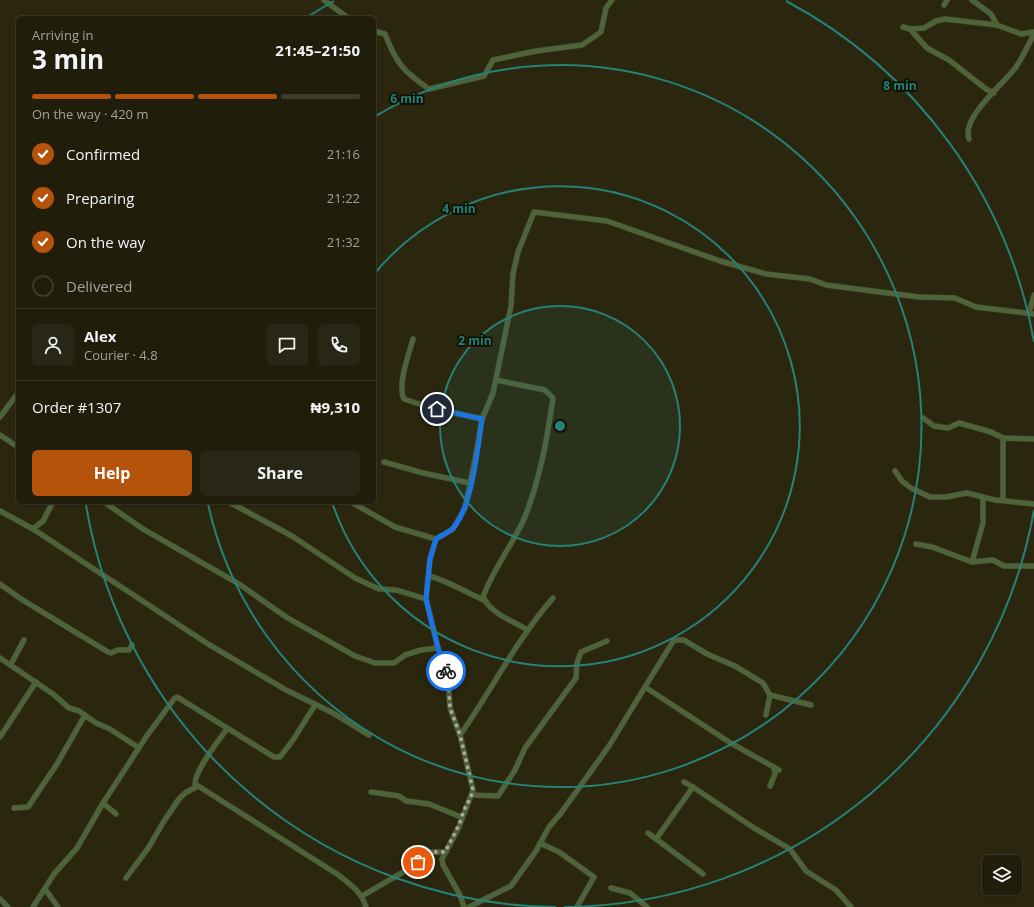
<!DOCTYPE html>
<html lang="en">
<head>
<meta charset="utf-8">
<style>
	:root { --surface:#201d0b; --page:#282614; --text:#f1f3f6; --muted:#a2a29d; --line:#3d3b2c; --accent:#b45309 }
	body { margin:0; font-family:"Open Sans",sans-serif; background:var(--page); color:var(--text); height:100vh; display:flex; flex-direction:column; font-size:15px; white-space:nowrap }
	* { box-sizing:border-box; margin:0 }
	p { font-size:13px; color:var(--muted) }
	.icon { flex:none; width:22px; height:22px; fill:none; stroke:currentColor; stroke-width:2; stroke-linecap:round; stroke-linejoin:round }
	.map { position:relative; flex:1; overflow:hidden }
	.sheet { position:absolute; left:16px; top:16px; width:360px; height:488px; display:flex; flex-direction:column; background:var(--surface); border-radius:6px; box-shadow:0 1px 3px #0004,0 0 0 1px var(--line) }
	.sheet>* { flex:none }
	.controls { position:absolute; left:982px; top:855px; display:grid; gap:8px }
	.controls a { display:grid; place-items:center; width:40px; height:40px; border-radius:6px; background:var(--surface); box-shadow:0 1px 3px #0004,0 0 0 1px var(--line); font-size:20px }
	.pin { position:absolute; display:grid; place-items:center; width:34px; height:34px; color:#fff; margin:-17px; border:2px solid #fff; border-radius:50%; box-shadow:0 1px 4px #0007 }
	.courier { position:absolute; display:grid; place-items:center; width:40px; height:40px; margin:-20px; border:3px solid #1a73e8; border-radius:50%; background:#fff; color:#222; box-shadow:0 1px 5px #0007 }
	.overview em { font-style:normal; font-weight:700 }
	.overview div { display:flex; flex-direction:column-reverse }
	.overview { display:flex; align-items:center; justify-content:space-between; height:68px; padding:0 16px }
	h1 { font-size:26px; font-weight:700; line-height:30px }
	.bar { display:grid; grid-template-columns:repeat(4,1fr); gap:6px 4px; align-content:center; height:48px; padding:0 16px }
	.bar i { height:5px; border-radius:3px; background:var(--line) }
	.bar .selected { background:var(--accent) }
	.bar p { grid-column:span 4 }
	.line { display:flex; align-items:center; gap:10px; padding:0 16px; border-top:1px solid var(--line) }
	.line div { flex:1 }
	.round { display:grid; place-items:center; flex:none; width:42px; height:42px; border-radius:6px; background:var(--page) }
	ol { padding:0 16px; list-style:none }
	li { display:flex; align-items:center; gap:12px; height:44px }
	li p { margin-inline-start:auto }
	li .icon { padding:4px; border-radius:50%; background:var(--accent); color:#fff; stroke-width:4 }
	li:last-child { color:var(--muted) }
	li i { width:22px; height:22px; border:2px solid var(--line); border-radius:50% }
	.action { display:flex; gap:8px; margin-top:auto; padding:8px 16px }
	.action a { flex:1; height:46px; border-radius:6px; background:var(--accent); color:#fff; font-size:16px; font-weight:700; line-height:46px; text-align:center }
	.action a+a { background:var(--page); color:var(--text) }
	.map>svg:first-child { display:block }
</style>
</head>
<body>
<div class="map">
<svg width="1034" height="907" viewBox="0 0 1034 907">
	<rect width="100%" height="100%" fill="#2b270f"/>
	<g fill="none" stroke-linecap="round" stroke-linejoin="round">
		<!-- minor casing -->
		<g stroke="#47432c" stroke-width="6">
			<g id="minor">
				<polyline points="324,0 348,18"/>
				<polyline points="972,0 991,14 997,25"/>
				<polyline points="944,5 947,0"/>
				<polyline points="903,27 910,29 927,48 949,60 986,89 994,93"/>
				<polyline points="910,29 924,28 936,21 945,19 997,25 1021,34 1034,32"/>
				<path d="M 374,31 L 385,34 C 396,63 404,72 429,89 L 484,76 L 493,60 L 536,51 L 582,45 L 601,32 L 606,8 L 612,0"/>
				<path d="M 969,139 C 961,117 1004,84 1016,67 C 1023,57 1028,45 1034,34"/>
				<polyline points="1029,313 1034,295"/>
				<path d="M 413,339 C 409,354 397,385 404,399 L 428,407 L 482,419"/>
				<path d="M 496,380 L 545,390 L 553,398 C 547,439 540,480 524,519 C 512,546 493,569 483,597 C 491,614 513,621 528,630"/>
				<polyline points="0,417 18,393"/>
				<polyline points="923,418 934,426 948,428 959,423 991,432 1003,438 1034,439"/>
				<polyline points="0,435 18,447"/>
				<polyline points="384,462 423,473 470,483"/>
				<polyline points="895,471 902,481 911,488 930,497 946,497 967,493 995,500 1034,504"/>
				<polyline points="1003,500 1003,438"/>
				<polyline points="104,502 143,529 239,584 286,617 355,656 375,663 394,663 405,655 421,650 438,648"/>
				<polyline points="229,502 292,536 355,578 379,589 396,590 426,599"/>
				<polyline points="351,502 395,527 436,539"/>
				<polyline points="0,511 33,529 43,521 53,502"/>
				<polyline points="33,529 208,644 286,690 333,713 369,735"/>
				<polyline points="916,544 932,547 972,562 983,523 983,497"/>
				<polyline points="972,562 993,560 1004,566 1034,566"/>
				<path d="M 429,576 C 449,581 467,593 486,601"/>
				<polyline points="0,584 21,599 108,652 111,653 118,650 129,650 132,645"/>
				<polyline points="0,658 53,694 69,708 79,711 96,723 110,729 139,748"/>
				<polyline points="11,664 24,640"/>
				<polyline points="766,715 770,695"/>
				<path d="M 227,729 C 218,741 195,770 195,784 L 337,874 C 350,884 361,891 366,907"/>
				<path d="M 460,735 C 492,690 516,640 553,598"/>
				<polyline points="0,737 36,682"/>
				<polyline points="779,770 729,742 645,687 672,643 675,640 684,640 707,654 735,666 763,683 770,695 811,705"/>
				<polyline points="684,782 693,787"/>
				<polyline points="770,786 775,774 774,767"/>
				<polyline points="371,792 399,796 406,801 429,804 461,817"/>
				<polyline points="472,795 498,796 515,770 525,748 576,678 577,663 581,652 607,641"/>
				<polyline points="103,803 116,814"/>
				<polyline points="14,808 28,807 57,764 85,715"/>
				<polyline points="648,833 703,874"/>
				<polyline points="656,839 693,787 754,828 790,849 806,871 836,890 851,907"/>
				<polyline points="540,843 559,852 594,877 577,907"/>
				<polyline points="126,878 149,847 164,821 179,799 185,793 198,786"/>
				<polyline points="611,888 630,893 647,907"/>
				<polyline points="45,889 58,907"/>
				<polyline points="362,896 410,868 429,852 445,852"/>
				<polyline points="0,899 8,907"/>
				<polyline points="33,907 54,874 77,848 103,803 146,737 174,699 177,697 182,700 274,757 280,757 293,740 315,705"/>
				<polyline points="464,907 460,895 443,865 442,859 459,827 473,790 460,735 450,708 448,676 438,648 426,599 430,559 436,539 453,529 465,508 477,449 482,419 493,393 511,306 513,274 518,252 534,212 607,221 720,261 766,274 810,279 826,285 919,297 955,298 976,307 1034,314"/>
				<polyline points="469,907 511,886 536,851 549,827 561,813 609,746 645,687"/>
			</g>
		</g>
		<!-- minor -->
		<use href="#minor" stroke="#4d643a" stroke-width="5"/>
	</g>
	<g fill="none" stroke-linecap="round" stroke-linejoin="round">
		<!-- done -->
		<path stroke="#aba897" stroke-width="4" stroke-dasharray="0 7.2" d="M 418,862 L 429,852 L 445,852 C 451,840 458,829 462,816 C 464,807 471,800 473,790 L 460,735 L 450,708 L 448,676 L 446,671"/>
		<!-- route -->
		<path stroke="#1a73e8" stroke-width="5" d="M 437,409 L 482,419 C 478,447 472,506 454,527 C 450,532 442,535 436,539 L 430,559 L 426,599 L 438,648 L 446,671"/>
	</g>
	<!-- distance rings -->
	<circle cx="560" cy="426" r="120" fill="#268279" fill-opacity=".12"/>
	<g fill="none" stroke="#268279" stroke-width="2">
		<circle cx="560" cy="426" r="120"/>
		<path d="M375 273A240 240 0 1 1 332 502"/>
		<path d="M374 117A361 361 0 1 1 208 504"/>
		<path d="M1034 510A481 481 0 0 1 564 907M556 907A481 481 0 0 1 86 505M309 16A481 481 0 0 1 334 1M786 1A481 481 0 0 1 1034 342"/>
	</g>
	<circle cx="560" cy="426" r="6" fill="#268279" stroke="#111006" stroke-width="2"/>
	<g font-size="12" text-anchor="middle" font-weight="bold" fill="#268279" stroke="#111006" stroke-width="3.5" stroke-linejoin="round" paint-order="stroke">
		<text x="900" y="90">8 min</text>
		<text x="407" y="103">6 min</text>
		<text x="459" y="213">4 min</text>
		<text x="475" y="345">2 min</text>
	</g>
</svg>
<div class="controls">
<a><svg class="icon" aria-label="layers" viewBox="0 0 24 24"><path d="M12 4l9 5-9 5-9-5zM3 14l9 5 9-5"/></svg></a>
</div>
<div class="pin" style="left:418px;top:862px;background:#ea580c"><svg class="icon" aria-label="bag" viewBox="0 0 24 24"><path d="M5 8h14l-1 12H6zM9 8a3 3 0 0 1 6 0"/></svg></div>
<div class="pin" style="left:437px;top:409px;background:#1f2937"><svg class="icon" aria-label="home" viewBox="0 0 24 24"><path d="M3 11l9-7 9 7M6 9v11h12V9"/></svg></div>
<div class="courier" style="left:446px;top:671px"><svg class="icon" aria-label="bike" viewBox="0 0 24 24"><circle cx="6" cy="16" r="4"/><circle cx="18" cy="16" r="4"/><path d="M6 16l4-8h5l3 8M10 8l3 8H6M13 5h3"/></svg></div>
<section class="sheet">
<div class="overview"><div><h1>3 min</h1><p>Arriving in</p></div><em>21:45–21:50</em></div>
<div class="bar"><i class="selected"></i><i class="selected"></i><i class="selected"></i><i></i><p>On the way · 420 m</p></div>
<ol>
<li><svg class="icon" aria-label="check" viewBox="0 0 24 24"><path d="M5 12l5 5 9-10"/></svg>Confirmed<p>21:16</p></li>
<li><svg class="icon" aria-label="check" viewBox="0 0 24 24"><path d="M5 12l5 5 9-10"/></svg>Preparing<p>21:22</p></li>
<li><svg class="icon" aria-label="check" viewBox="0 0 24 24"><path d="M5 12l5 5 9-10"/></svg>On the way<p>21:32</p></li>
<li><i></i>Delivered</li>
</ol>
<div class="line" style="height:72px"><a class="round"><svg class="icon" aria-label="person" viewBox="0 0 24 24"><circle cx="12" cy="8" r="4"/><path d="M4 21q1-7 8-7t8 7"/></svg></a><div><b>Alex</b><p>Courier · 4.8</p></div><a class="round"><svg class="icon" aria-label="chat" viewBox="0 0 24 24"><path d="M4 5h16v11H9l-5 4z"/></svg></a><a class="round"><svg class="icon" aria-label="phone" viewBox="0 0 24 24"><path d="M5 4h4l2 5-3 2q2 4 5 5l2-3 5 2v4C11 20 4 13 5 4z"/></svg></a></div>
<div class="line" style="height:52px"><div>Order #1307</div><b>₦9,310</b></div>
<div class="action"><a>Help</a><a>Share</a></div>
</section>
</div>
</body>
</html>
